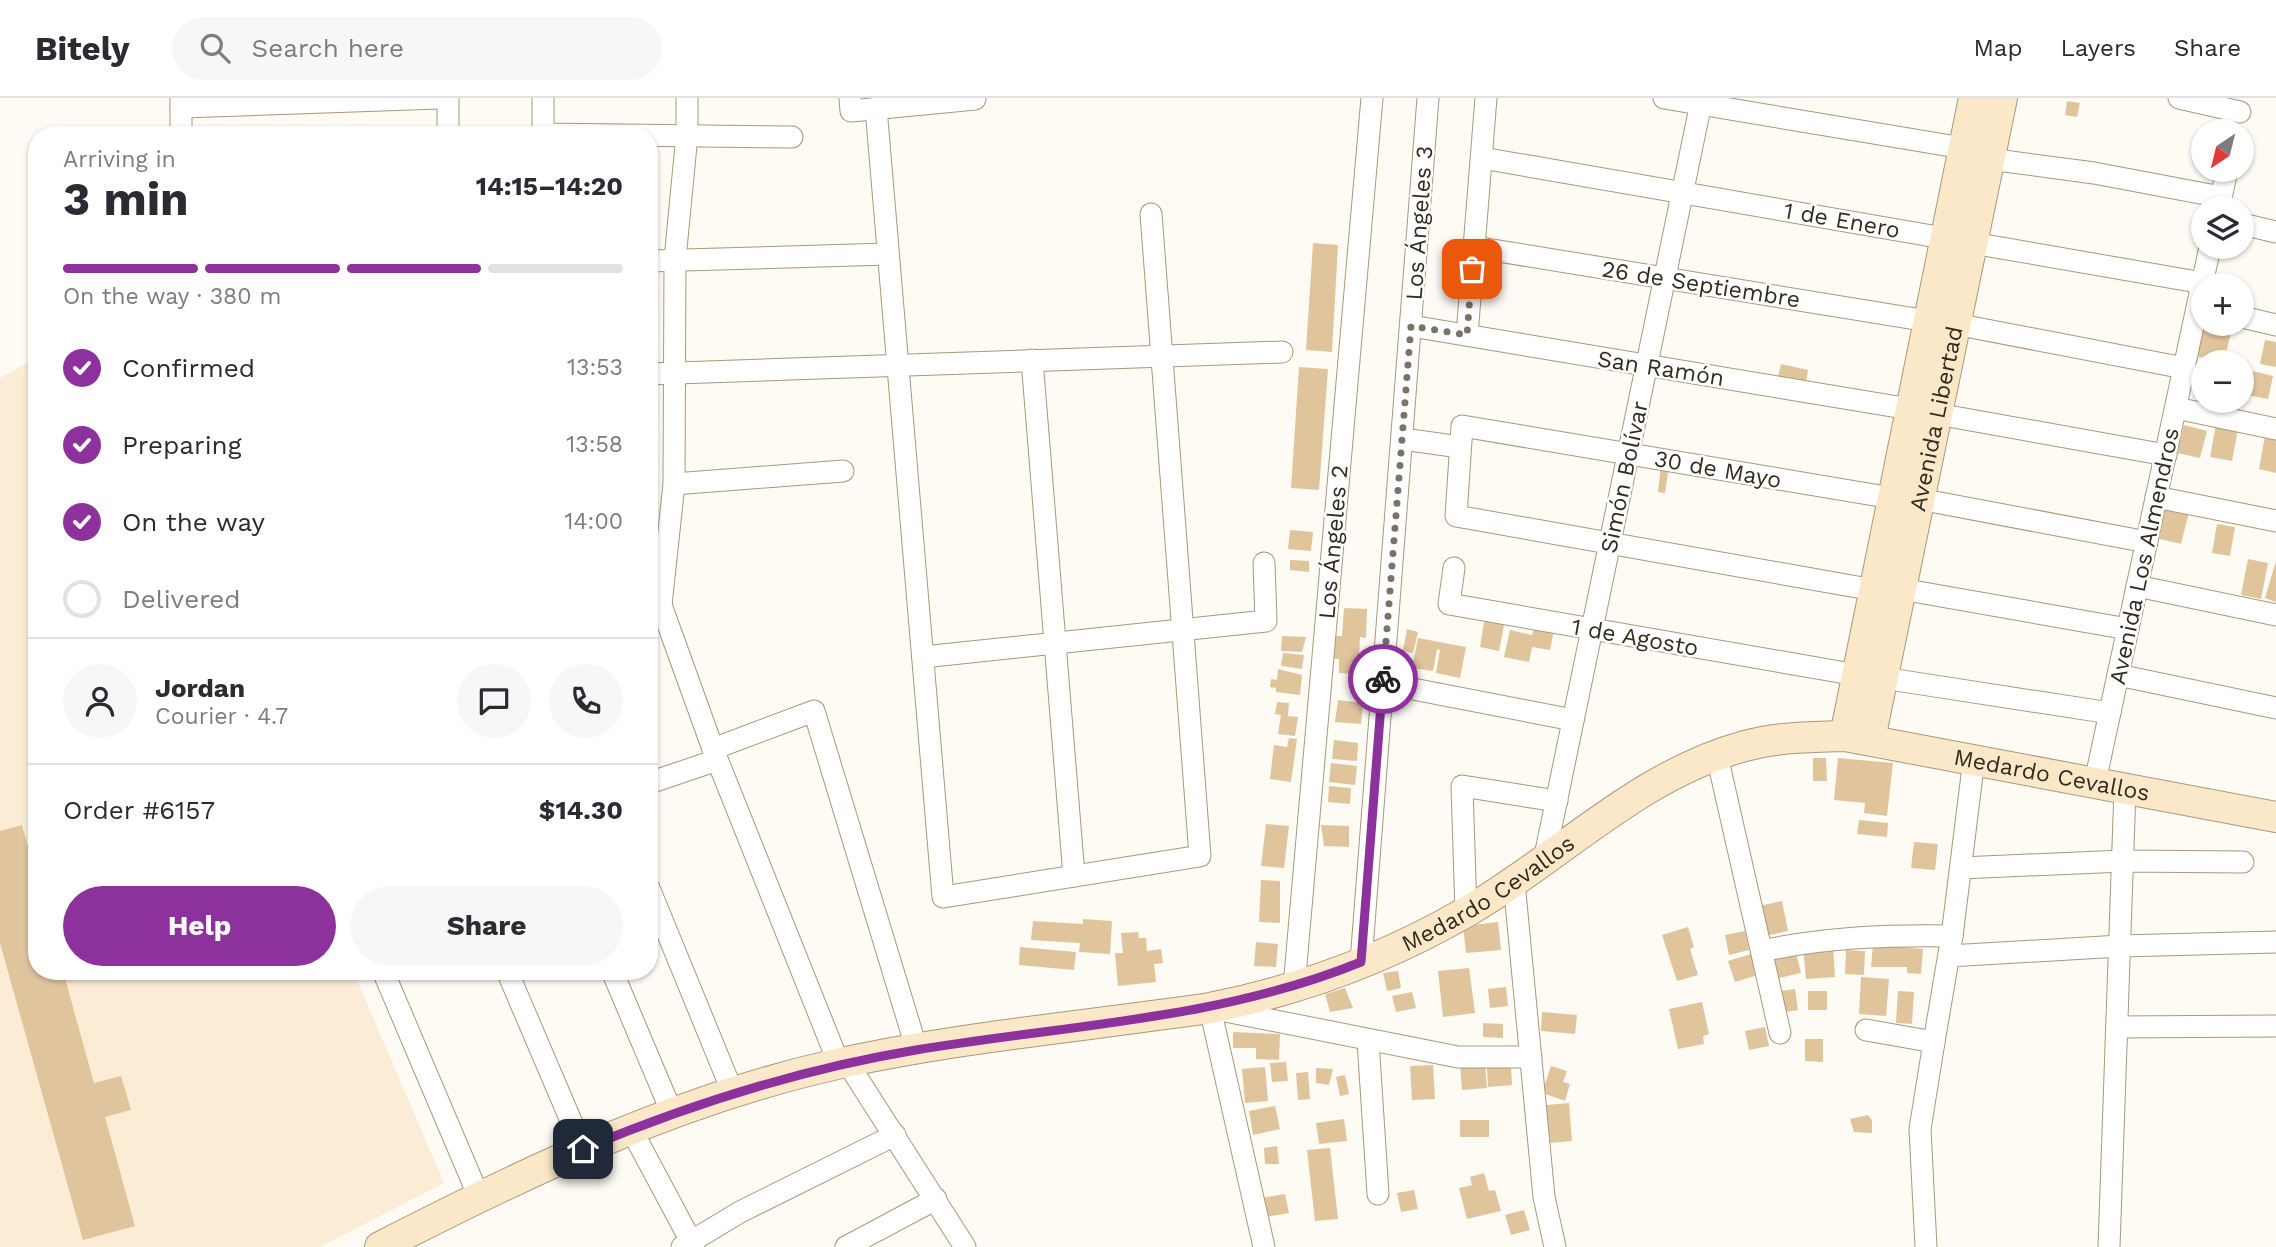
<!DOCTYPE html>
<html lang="en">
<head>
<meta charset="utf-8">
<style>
	:root { --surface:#fff; --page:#f7f7f7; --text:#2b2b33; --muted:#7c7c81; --line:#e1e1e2; --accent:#8d319c }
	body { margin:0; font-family:"Work Sans",sans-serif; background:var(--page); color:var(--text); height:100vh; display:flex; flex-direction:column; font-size:26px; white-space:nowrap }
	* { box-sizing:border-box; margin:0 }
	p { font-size:23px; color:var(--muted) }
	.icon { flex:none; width:38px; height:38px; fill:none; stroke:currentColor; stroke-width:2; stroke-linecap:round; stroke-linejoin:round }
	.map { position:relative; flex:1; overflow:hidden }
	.drawer { position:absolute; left:28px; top:28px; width:630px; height:854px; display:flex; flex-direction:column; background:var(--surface); border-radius:28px; box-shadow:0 2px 5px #0004 }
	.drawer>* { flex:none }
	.needle { width:46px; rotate:215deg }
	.buttons { position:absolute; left:2191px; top:21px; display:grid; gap:14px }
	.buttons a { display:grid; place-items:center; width:63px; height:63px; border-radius:50%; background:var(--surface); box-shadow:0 2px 5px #0004; font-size:35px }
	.pin { position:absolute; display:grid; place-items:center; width:60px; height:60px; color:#fff; margin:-30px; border-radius:14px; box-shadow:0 4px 10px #0006 }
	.courier { position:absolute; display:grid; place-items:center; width:70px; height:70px; margin:-35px; border:5px solid #8d319c; border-radius:50%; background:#fff; color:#222; box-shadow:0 2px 9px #0007 }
	.overview em { font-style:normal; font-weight:700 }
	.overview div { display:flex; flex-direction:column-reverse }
	.overview { display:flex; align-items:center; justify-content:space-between; height:119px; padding:0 35px }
	h1 { font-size:46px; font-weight:700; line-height:52px }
	.bar { display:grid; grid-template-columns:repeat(4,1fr); gap:10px 7px; align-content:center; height:84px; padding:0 35px }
	.bar i { height:9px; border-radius:5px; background:var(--line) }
	.bar .selected { background:var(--accent) }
	.bar p { grid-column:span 4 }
	.line { display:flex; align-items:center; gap:18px; padding:0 35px; border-top:2px solid var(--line) }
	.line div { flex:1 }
	.round { display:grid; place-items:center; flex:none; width:74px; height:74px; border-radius:37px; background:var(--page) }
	ol { padding:0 35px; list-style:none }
	li { display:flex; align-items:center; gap:21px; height:77px }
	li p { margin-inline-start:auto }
	li .icon { padding:7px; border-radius:50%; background:var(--accent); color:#fff; stroke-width:4 }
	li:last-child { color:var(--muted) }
	li i { width:38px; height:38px; border:4px solid var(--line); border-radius:50% }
	.button { display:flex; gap:14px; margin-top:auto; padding:14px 35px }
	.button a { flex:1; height:80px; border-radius:42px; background:var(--accent); color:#fff; font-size:28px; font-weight:700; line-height:80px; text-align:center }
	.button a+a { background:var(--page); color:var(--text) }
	header { display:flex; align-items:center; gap:42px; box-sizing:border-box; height:98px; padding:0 35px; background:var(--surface); border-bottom:2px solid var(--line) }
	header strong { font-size:33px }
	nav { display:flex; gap:38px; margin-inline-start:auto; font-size:24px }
	.search { width:490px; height:63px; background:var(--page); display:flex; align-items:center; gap:18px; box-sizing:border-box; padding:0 24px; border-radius:38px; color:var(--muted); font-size:26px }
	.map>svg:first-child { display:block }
</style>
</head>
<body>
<header>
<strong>Bitely</strong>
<div class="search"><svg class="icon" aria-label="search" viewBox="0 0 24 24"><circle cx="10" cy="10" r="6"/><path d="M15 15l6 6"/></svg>Search here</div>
<nav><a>Map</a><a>Layers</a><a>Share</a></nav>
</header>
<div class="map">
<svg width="2276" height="1149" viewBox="0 0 2276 1149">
	<rect width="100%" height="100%" fill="#fefaf4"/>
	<!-- built -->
	<polygon fill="#fbecd6" points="37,259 37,873 353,873 444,1085 320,1149 0,1149 0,280"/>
	<!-- building -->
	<g fill="#e0c59c">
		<polygon points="2067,3 2080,5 2077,19 2065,17"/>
		<polygon points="1313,145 1338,147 1332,254 1306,252"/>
		<polygon points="2204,226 2233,226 2224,264 2195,258"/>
		<polygon points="2265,242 2276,244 2276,269 2260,266"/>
		<polygon points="2200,264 2203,264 2203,286 2195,284"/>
		<polygon points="1781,266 1808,272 1806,285 1778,279"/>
		<polygon points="1299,269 1328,271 1319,392 1291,390"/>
		<polygon points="2253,273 2273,278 2268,301 2242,296 2242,274 2253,277"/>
		<polygon points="2217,321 2239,326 2232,363 2210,359"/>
		<polygon points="2184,327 2207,333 2200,360 2177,355"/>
		<polygon points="2266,332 2276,334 2276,375 2259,371"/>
		<polygon points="1661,367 1669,368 1665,395 1658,394"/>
		<polygon points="2165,404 2190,410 2181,446 2156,440"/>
		<polygon points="2217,426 2235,429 2230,458 2212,455"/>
		<polygon points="1290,432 1313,434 1311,453 1288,451"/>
		<polygon points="2248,461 2268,465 2261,501 2241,497"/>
		<polygon points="1290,462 1309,463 1309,474 1290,472"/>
		<polygon points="2276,463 2276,504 2265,500"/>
		<polygon points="1344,510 1367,511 1366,540 1360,539 1359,560 1367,560 1366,577 1339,575 1339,561 1334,561 1335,538 1342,538"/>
		<polygon points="1485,518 1505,522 1499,553 1480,549"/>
		<polygon points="1534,528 1554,532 1550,552 1532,549 1529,564 1504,559 1510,532 1532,537"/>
		<polygon points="1407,531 1418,534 1413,555 1403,553"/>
		<polygon points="1282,538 1306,539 1302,554 1281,553"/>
		<polygon points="1418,540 1466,549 1460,580 1436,575 1440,552 1437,551 1433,573 1412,570"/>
		<polygon points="1283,555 1304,557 1302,571 1281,568"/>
		<polygon points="1278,571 1302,577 1300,597 1276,594 1276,590 1270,589 1271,581 1277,582"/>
		<polygon points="1338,602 1363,605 1361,626 1335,624"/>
		<polygon points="1277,604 1289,605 1288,618 1298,619 1295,638 1278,636 1281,617 1275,616"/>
		<polygon points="1289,640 1297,641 1291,684 1270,681 1274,647 1287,649"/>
		<polygon points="1334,642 1358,645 1357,663 1332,661"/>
		<polygon points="1813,660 1826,660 1827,683 1813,683"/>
		<polygon points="1838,660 1893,665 1887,718 1864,715 1865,705 1834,702"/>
		<polygon points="1331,665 1357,668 1355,687 1329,684"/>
		<polygon points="1329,688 1351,690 1350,706 1328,704"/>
		<polygon points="1859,722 1888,725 1887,739 1857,736"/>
		<polygon points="1266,726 1289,728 1284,770 1261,768"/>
		<polygon points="22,727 37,780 37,873 63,873 94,985 121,978 131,1012 105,1019 135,1128 83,1142 0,845 0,733"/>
		<polygon points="1321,727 1349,728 1349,749 1324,748"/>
		<polygon points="1914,744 1938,746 1935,772 1911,770"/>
		<polygon points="1261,782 1280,783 1280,825 1259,824"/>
		<polygon points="1782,803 1788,833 1760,839 1754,809"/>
		<polygon points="1083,821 1112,823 1110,856 1079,854 1080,845 1031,842 1033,823 1083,826"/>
		<polygon points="1498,824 1501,852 1466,855 1463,828"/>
		<polygon points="1688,829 1694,849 1690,851 1698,877 1677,883 1662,837"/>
		<polygon points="1745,833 1749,852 1729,857 1725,837"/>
		<polygon points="1138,834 1139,840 1146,840 1147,853 1161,851 1163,865 1154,866 1156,884 1118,888 1115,855 1123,855 1121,835"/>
		<polygon points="1256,844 1278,846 1276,869 1254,868"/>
		<polygon points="1873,846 1923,851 1921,876 1907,875 1907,869 1871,869"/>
		<polygon points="1833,847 1835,879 1806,881 1803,849"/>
		<polygon points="1020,849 1076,854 1074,872 1019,867"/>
		<polygon points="1795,851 1801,875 1770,882 1764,858"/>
		<polygon points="1846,852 1865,853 1864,877 1845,876"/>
		<polygon points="1751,856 1758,877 1735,884 1728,863"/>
		<polygon points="1469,870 1475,915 1443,919 1438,873"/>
		<polygon points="1398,873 1401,890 1387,893 1383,875"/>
		<polygon points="1861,879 1889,881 1886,918 1859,916"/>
		<polygon points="1506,889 1508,908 1490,910 1488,891"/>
		<polygon points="1345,890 1353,910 1330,914 1325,896"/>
		<polygon points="1795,891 1798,912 1779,915 1775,894"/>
		<rect x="1808" y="893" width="19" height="19"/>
		<polygon points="1898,893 1914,894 1912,926 1896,925"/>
		<polygon points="1412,894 1416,910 1396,914 1392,898"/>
		<polygon points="1702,904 1709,936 1703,938 1704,946 1678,951 1669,911"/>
		<polygon points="1542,914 1577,917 1575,936 1541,933"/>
		<polygon points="1483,925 1503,926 1503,940 1483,939"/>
		<polygon points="1765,929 1769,948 1749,952 1745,933"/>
		<polygon points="1233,934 1280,936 1279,962 1256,961 1256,950 1233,950"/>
		<polygon points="1805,941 1823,941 1823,964 1805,963"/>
		<polygon points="1286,964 1288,983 1272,984 1270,965"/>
		<polygon points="1485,964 1487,990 1462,992 1460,966"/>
		<polygon points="1433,967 1435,1001 1412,1002 1410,968"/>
		<polygon points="1551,968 1567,973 1563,984 1570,986 1565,1003 1542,995"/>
		<polygon points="1265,969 1268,1003 1245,1005 1242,971"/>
		<polygon points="1511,969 1512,987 1488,989 1487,970"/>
		<polygon points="1316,970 1333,971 1329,987 1316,985"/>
		<polygon points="1308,974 1310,1001 1298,1002 1296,975"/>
		<polygon points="1345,977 1349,996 1340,998 1336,979"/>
		<polygon points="1569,1005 1572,1043 1550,1045 1546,1007"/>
		<polygon points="1275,1008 1280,1031 1253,1037 1249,1013"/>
		<polygon points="1868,1017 1872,1022 1872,1035 1854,1034 1850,1021"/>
		<polygon points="1344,1021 1347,1043 1319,1046 1316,1025"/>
		<rect x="1460" y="1022" width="29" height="17"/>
		<polygon points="1277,1048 1279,1066 1265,1066 1264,1050"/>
		<polygon points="1330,1050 1338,1121 1315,1123 1307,1052"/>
		<polygon points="1484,1075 1489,1093 1495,1092 1501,1113 1467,1121 1459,1090 1472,1087 1470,1079"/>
		<polygon points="1414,1092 1418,1111 1401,1114 1397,1095"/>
		<polygon points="1285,1096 1289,1115 1265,1119 1262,1100"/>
		<polygon points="1524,1112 1530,1132 1511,1137 1505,1117"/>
	</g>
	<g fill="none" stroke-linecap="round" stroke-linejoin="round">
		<!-- street casing -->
		<g stroke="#aa987b" stroke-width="23">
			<g id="street">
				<polyline points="448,0 448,37"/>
				<polyline points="543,0 543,36 792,39"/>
				<polyline points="850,0 851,13 975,1"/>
				<polyline points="1664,0 1963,50"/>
				<polyline points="2179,0 2240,14"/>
				<polyline points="181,9 439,0"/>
				<polyline points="876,10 943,799 1200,758 1151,116"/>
				<polyline points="181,37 181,0"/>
				<polyline points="1482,60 2203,185"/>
				<polyline points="1989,61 2094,75 2221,99"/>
				<polyline points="2219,110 2227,72"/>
				<polyline points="2242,126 2276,134"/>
				<polyline points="1474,149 1928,223"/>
				<polyline points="649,163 888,156"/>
				<polyline points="2242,219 2276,227"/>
				<polyline points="1955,226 2184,270"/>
				<polyline points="1411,228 1910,311"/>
				<polyline points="1467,237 1486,0"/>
				<polyline points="1032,262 1074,778"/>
				<polyline points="649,276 1282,254"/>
				<polyline points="2176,310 2276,331"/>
				<polyline points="1937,316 2166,357"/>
				<polyline points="1403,341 1460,349"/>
				<polyline points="674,386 843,373"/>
				<polyline points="2156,399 2276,423"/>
				<polyline points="1919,401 2147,444"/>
				<polyline points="1454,470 1449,506 1857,577"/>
				<polyline points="2137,488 2276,517"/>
				<polyline points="1901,491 2128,531"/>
				<polyline points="1874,492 1456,418 1462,328 1892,400"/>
				<polyline points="649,495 661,507 713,651 839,966"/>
				<polyline points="661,507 674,386 675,161 687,37 687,0"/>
				<polyline points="923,559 1266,523 1264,465"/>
				<polyline points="2118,577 2276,610"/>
				<polyline points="1883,580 2110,615"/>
				<polyline points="1382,585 1573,622"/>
				<polyline points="713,651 814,613 917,952"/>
				<polyline points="1717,658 1780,935"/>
				<polyline points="2095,684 2210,149"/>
				<polyline points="649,685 717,662"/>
				<polyline points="1545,758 1702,0"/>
				<polyline points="1961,770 2123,763 2243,764"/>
				<polyline points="1514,784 1544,1099 1555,1149"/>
				<polyline points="649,790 733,995"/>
				<polyline points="1466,814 1462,688 1557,703"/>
				<path d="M 1762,853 C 1826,839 1887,837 1952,838"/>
				<polyline points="1949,858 2120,848 2276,844"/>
				<polyline points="1361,864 1428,0"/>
				<polyline points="383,873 479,1099"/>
				<polyline points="507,873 583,1051"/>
				<polyline points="612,873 672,1015"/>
				<polyline points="1294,889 1372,0"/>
				<polyline points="2117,929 2276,928"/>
				<polyline points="1866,932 1934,944 1952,838 1974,661"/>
				<polyline points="1368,943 1378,1096"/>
				<polyline points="847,964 965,1149"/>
				<polyline points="631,1031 694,1149"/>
				<polyline points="682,1149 740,1114 895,1037"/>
				<polyline points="846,1149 936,1101"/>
				<polyline points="1264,1149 1210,910 1458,959 1531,959"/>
				<polyline points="1926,1149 1920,1031 1934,944"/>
				<polyline points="2109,1149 2125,691"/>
			</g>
		</g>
		<!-- secondary casing -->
		<g stroke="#aa987b" stroke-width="32">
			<g id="secondary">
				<polyline points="1845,638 1974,0"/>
				<path id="s1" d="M 1870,641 L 2002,0"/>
				<path id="s2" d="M 380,1149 C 526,1074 676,1002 837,966 C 959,939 1086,928 1210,910 C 1300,892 1389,859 1468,813 C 1561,759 1638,677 1745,648 C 1778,639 1811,639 1845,638 L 2276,719"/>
			</g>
		</g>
		<!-- street -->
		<use href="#street" stroke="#fff" stroke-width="21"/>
		<!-- secondary -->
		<use href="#secondary" stroke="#fbe8c9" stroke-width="30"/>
	</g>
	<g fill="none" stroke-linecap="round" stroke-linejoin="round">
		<!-- done -->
		<polyline stroke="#79736a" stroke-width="7" stroke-dasharray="0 12.6" points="1383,581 1411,228 1467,237 1472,171"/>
		<!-- route -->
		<path stroke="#8d319c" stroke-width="9" d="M 583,1051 C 691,1006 801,971 916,952 C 1066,927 1219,922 1361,864 L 1383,581"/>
	</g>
	<g text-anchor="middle" stroke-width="5" stroke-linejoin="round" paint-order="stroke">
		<!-- street labels -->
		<g font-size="23" fill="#322b1f" stroke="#fff">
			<text transform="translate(1842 122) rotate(10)" y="8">1 de Enero</text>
			<text transform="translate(1419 125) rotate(-86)" y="8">Los Ángeles 3</text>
			<text transform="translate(1701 186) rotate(9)" y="8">26 de Septiembre</text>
			<text transform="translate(1661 270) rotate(9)" y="8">San Ramón</text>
			<text dy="8" stroke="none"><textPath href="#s1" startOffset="327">Avenida Libertad</textPath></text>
			<text transform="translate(1718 371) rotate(10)" y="8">30 de Mayo</text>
			<text transform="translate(1624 379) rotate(-78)" y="8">Simón Bolívar</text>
			<text transform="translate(1333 444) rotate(-85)" y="8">Los Ángeles 2</text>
			<text transform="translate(2144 458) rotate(-78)" y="8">Avenida Los Almendros</text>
			<text transform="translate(1635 539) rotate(10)" y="8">1 de Agosto</text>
			<text dy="8" stroke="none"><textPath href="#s2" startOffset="1783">Medardo Cevallos</textPath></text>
			<text dy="8" stroke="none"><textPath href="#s2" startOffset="1174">Medardo Cevallos</textPath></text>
		</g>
	</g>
</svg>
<div class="buttons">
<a><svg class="needle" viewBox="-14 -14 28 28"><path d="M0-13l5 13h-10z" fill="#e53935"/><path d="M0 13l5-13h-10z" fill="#7c7c81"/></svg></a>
<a><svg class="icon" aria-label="layers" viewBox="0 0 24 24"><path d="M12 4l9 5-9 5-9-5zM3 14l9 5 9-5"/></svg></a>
<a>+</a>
<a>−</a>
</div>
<div class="pin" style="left:1472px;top:171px;background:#ea580c"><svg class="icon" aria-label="bag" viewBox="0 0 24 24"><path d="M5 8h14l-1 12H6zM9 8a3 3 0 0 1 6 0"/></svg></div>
<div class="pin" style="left:583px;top:1051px;background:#1f2937"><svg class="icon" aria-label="home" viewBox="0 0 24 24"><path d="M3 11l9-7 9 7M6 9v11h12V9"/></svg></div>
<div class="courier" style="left:1383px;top:581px"><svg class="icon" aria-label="bike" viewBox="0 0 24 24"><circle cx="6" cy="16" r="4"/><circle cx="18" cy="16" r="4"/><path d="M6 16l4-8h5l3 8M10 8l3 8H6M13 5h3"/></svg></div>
<section class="drawer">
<div class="overview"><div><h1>3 min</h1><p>Arriving in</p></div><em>14:15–14:20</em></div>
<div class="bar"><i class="selected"></i><i class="selected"></i><i class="selected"></i><i></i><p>On the way · 380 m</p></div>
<ol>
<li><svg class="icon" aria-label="check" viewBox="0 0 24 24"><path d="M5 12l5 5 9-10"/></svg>Confirmed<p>13:53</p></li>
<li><svg class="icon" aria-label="check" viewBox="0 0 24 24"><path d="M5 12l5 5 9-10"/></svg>Preparing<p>13:58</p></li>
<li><svg class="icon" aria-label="check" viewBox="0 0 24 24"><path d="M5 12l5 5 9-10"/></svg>On the way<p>14:00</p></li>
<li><i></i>Delivered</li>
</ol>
<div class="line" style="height:126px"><a class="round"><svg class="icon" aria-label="person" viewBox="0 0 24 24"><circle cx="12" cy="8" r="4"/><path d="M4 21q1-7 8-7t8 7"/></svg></a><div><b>Jordan</b><p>Courier · 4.7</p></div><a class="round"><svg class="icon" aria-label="chat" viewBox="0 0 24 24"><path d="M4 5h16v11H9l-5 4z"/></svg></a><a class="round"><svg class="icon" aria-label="phone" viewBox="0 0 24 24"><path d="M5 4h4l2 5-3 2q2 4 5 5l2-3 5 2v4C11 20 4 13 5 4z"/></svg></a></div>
<div class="line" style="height:91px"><div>Order #6157</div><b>$14.30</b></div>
<div class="button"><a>Help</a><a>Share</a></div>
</section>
</div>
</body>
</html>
